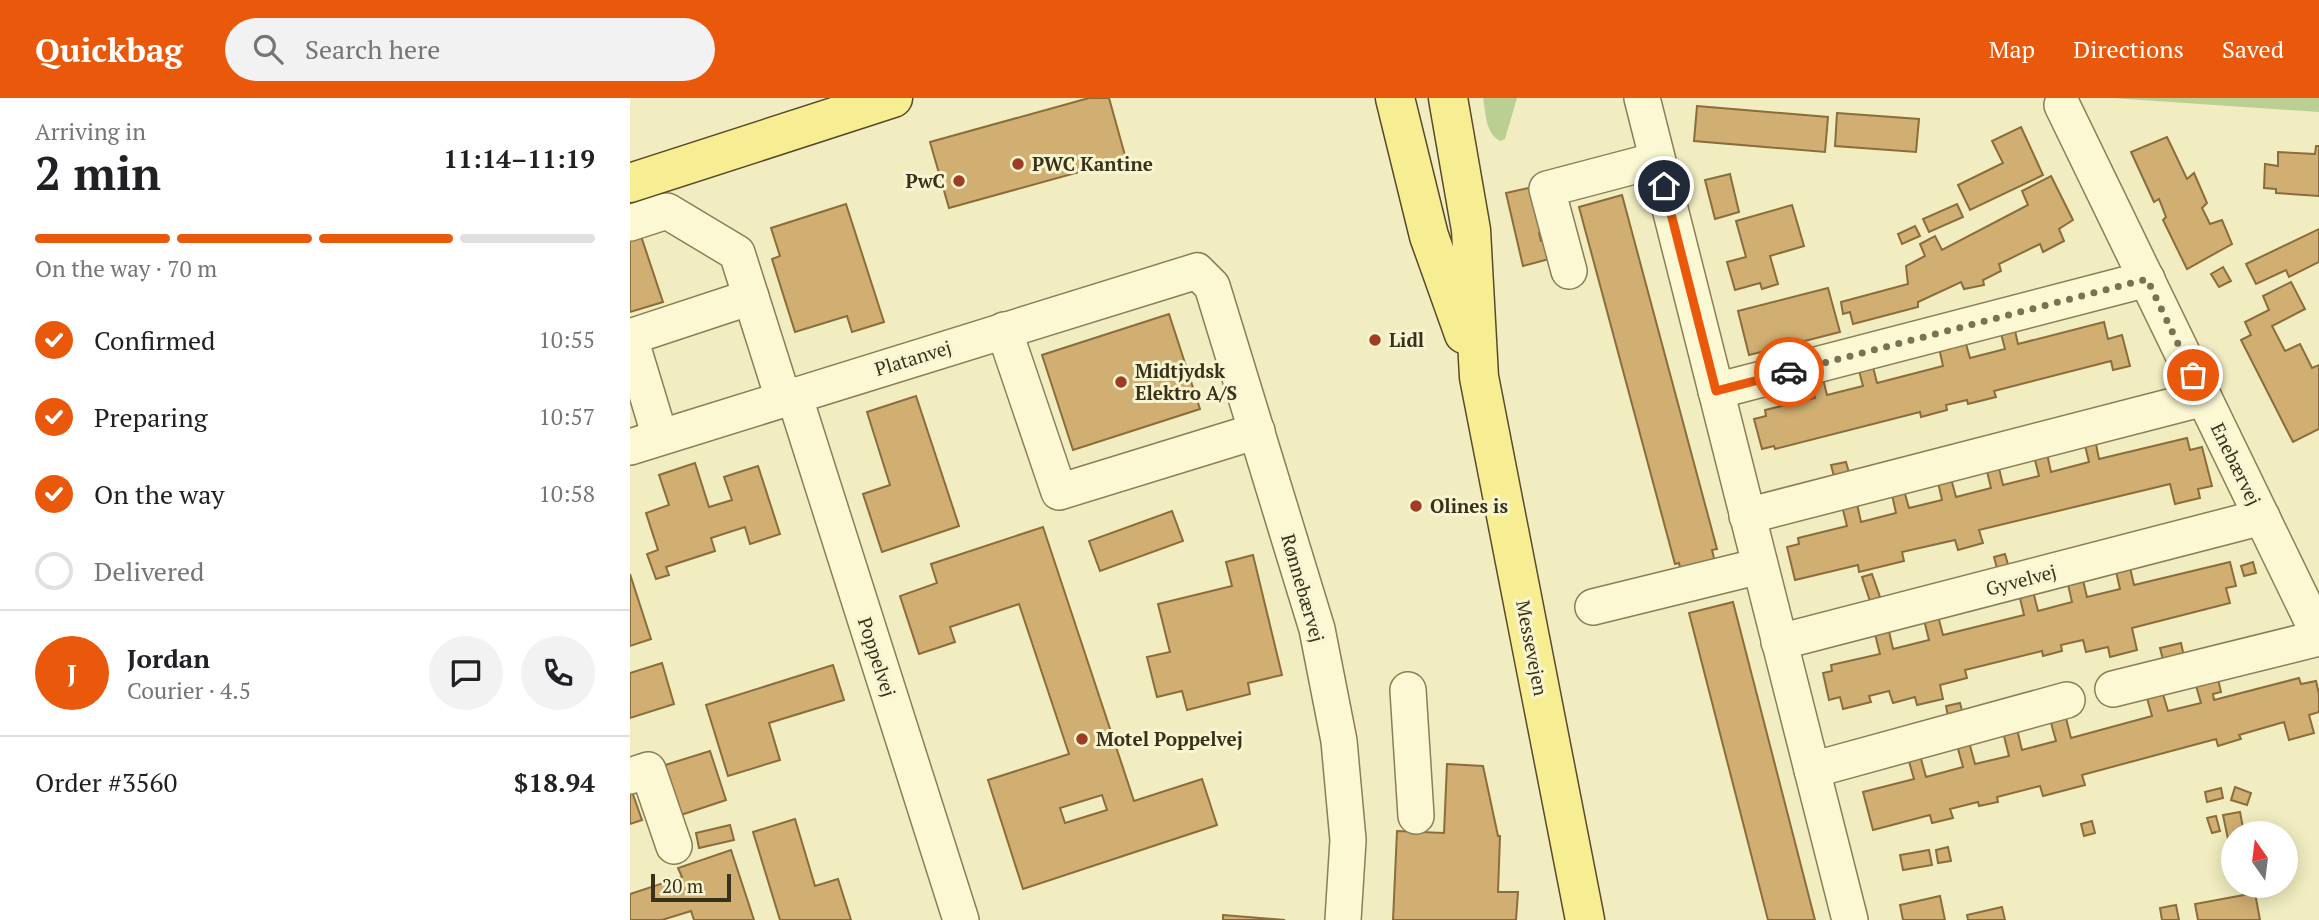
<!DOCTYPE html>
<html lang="en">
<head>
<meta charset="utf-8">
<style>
	:root { --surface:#fff; --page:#f2f2f2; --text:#202124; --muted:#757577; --line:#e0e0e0; --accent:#ea580c }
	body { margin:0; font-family:"PT Serif",serif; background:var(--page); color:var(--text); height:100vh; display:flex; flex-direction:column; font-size:26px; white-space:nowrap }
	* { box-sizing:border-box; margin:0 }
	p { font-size:23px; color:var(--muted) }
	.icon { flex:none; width:38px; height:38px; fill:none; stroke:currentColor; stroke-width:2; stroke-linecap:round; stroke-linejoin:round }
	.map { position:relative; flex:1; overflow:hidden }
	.sheet { display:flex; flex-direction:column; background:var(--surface); width:630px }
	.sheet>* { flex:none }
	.needle { width:46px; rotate:346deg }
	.fabs { position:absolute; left:1591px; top:723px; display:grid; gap:14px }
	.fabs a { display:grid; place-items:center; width:77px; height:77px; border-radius:50%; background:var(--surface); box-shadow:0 4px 18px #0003; font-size:35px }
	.scale { position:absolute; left:21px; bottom:18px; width:80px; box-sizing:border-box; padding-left:7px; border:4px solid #39311c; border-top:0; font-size:19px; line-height:24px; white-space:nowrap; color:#39311c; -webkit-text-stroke:5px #f8f5d0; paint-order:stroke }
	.pin { position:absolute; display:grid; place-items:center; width:60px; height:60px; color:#fff; margin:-30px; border:4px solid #fff; border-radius:50%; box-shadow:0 2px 7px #0007 }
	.courier { position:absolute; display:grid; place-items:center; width:70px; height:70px; margin:-35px; border:5px solid #ea580c; border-radius:50%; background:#fff; color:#222; box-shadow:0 2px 9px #0007 }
	.head em { font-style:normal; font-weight:700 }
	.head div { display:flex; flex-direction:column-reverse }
	.head { display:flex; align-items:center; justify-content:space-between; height:119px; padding:0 35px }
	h1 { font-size:46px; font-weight:700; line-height:52px }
	.bar { display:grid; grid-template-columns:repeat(4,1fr); gap:10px 7px; align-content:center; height:84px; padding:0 35px }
	.bar i { height:9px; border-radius:5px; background:var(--line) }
	.bar .active { background:var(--accent) }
	.bar p { grid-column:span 4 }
	.line { display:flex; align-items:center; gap:18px; padding:0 35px; border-top:2px solid var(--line) }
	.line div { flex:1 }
	.round { display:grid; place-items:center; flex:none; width:74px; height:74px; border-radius:37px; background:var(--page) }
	ol { padding:0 35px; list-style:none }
	li { display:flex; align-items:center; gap:21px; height:77px }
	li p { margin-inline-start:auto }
	li .icon { padding:7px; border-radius:50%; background:var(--accent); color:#fff; stroke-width:4 }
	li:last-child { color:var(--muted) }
	li i { width:38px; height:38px; border:4px solid var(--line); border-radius:50% }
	header { display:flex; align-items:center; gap:42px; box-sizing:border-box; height:98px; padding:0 35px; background:var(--accent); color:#fff }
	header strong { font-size:33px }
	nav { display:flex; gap:38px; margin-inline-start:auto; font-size:24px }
	.search { width:490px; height:63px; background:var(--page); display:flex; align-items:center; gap:18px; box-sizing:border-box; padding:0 24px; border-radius:38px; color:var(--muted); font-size:26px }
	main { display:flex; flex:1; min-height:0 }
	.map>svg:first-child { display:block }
</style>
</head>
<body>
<header>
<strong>Quickbag</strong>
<div class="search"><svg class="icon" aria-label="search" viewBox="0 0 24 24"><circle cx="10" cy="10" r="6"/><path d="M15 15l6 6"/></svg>Search here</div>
<nav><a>Map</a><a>Directions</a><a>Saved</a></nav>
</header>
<main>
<section class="sheet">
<div class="head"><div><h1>2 min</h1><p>Arriving in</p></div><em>11:14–11:19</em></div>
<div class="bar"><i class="active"></i><i class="active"></i><i class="active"></i><i></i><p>On the way · 70 m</p></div>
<ol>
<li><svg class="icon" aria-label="check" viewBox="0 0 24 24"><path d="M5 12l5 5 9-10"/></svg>Confirmed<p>10:55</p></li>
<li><svg class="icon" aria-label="check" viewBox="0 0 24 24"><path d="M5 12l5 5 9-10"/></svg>Preparing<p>10:57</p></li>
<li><svg class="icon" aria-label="check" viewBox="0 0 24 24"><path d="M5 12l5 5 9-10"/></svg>On the way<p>10:58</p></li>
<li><i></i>Delivered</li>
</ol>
<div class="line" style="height:126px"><b class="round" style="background:var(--accent);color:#fff">J</b><div><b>Jordan</b><p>Courier · 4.5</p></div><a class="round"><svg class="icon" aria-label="chat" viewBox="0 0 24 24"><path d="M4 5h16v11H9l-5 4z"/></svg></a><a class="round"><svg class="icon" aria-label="phone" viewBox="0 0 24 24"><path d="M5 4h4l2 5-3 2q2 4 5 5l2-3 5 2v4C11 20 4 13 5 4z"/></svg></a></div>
<div class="line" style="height:91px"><div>Order #3560</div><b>$18.94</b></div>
</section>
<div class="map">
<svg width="1689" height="822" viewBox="0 0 1689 822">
	<rect width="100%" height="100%" fill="#f1edc0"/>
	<!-- green -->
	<g fill="#bbcf93">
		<path d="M 853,0 L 887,0 L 875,41 L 870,43 C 855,35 856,15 853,0 Z"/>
		<polygon points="1482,0 1689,0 1689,14"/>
	</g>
	<!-- building -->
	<g fill="#d1af73" stroke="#8b6d3b" stroke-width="2" fill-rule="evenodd">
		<polygon points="459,0 479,0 496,61 319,110 300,44"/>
		<polygon points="1067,8 1198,19 1195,54 1064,43"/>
		<polygon points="1207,15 1289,21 1286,54 1205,48"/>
		<polygon points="1391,29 1413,77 1340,112 1328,87 1373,65 1362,43"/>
		<polygon points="1537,39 1557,81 1564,75 1577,105 1572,110 1580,126 1592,122 1602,146 1557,171 1533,122 1536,119 1529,101 1524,104 1501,54"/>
		<polygon points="1686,48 1689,48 1689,98 1646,95 1646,91 1634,90 1635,66 1648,68 1648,54 1685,56"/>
		<polygon points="1100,76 1109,114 1085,121 1075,82"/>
		<polygon points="1421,78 1443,122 1429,131 1434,143 1413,154 1410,146 1369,166 1371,173 1353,182 1354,187 1334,191 1331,184 1288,204 1288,209 1223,226 1220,214 1213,216 1211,204 1278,186 1276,168 1295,158 1290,146 1305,138 1312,152 1398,107 1392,93"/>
		<polygon points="903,89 914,133 909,135 911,143 914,143 919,161 893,168 876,95"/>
		<polygon points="992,97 1087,451 1082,452 1085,464 1051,474 1049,465 1045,466 949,109"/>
		<polygon points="216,106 254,224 222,234 217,218 165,234 142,161 150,158 141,130"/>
		<polygon points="1327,106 1333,119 1299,134 1293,121"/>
		<polygon points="1162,107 1174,148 1140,158 1148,186 1132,191 1130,185 1105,192 1097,164 1116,159 1106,123"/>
		<polygon points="1285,128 1290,138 1272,146 1268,136"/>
		<polygon points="1689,131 1689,164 1659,179 1656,172 1626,186 1616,166"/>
		<polygon points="11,138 33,204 0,214 0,141"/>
		<polygon points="1593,169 1601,183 1589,189 1581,176"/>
		<polygon points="1661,184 1675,211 1642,228 1655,253 1670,246 1682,270 1689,267 1689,331 1663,344 1611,242 1621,237 1615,224 1639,212 1633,198"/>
		<polygon points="1198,190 1210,234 1119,257 1108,213"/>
		<polygon points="539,216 570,311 443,352 412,257"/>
		<polygon points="1383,224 1388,246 1474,224 1478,241 1492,237 1500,268 1483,272 1481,263 1364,293 1366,299 1338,306 1337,302 1316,307 1317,312 1291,319 1290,314 1145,351 1144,348 1132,351 1124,321 1136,318 1135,312 1185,300 1180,280 1192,277 1197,297 1233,288 1228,269 1242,265 1247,285 1313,268 1308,245 1334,239 1340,260 1375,251 1369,228"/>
		<polygon points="286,298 329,428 252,454 233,396 260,387 237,314"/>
		<polygon points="1557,340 1560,352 1572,349 1582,388 1568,391 1570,400 1545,406 1540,386 1349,432 1353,445 1328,452 1325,442 1272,454 1274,463 1229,474 1228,467 1165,482 1157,449 1169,446 1168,440 1217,428 1211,404 1226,401 1231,424 1266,415 1261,392 1273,389 1279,410 1312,402 1307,380 1320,377 1326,399 1361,390 1356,369 1368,366 1373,387 1409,378 1403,354 1416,351 1421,374 1459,364 1454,343 1465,341 1469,361"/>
		<polygon points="1216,364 1220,378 1205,382 1201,367"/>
		<polygon points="65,365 79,409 102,402 94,379 128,368 150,436 120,446 115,429 81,440 85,453 36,469 39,477 26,481 17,456 28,452 16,415 39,407 29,377"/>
		<polygon points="542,413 553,443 470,473 459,443"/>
		<path d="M 413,429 L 504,703 L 572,681 L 587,727 L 393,791 L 358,682 L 439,656 L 389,506 L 320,529 L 325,544 L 289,556 L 270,498 L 307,485 L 301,466 ZM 472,697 L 477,712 L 435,725 L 430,710 Z"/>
		<polygon points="1375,456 1379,470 1368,474 1364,459"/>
		<polygon points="623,457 652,577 618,585 620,596 557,612 552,593 527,599 517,559 540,554 528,506 602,488 596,464"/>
		<polygon points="1600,464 1606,488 1596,490 1600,505 1502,530 1507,552 1480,559 1478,549 1456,554 1453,542 1431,547 1432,553 1413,558 1412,553 1335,572 1337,580 1310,587 1313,601 1287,607 1285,599 1263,605 1259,593 1239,598 1241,604 1213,611 1210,599 1199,602 1193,575 1202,573 1201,567 1250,556 1244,532 1258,529 1263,551 1299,542 1294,522 1308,518 1313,537 1394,517 1389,496 1403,493 1408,513 1442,504 1437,482 1452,478 1457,499 1490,491 1485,469 1499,465 1504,487"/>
		<polygon points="1623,464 1626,475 1614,478 1611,468"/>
		<polygon points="0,476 21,541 0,548"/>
		<polygon points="1242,476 1250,499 1240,503 1232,479"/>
		<polygon points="1103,504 1185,822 1138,822 1059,515"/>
		<polygon points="1551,545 1555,563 1535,569 1530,550"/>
		<polygon points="32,565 44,606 0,620 0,575"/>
		<polygon points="203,567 214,602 139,625 150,662 98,678 76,607"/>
		<polygon points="1669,580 1671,586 1686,583 1689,596 1689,614 1679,617 1684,635 1659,642 1654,624 1609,637 1611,641 1588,648 1586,641 1452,677 1455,687 1413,698 1410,688 1367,699 1368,704 1349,708 1348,704 1320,711 1323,720 1302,725 1300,717 1243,732 1233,694 1284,681 1278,660 1290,657 1296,679 1333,669 1327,647 1339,644 1345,666 1379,658 1373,634 1387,631 1392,652 1426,643 1421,625 1436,620 1441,640 1522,618 1514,589 1533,596 1538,613 1571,605 1565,584 1588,581 1591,594 1583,596 1584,602"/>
		<polygon points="1330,605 1334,620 1319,623 1316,608"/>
		<polygon points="80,653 96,702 48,718 32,668"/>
		<polygon points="817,666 853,668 868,738 870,738 868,794 888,794 886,822 763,822 767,733 814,735"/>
		<polygon points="0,688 12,722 0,726"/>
		<polygon points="1605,689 1621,695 1617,707 1601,702"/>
		<polygon points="1591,690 1593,700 1577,704 1575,694"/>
		<polygon points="1610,714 1614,735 1603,735 1602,760 1593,717"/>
		<polygon points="1586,718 1590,733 1582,735 1577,720"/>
		<polygon points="165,721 185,788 208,781 221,822 150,822 123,734"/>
		<polygon points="1462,723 1465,735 1454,738 1451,726"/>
		<polygon points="100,727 104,742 69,750 66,735"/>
		<polygon points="1318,749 1321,763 1308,765 1306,752"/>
		<polygon points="101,752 124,822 64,822 61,813 32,822 0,822 0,796 52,779 48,770"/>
		<polygon points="1299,752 1302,767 1273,772 1270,757"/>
		<polygon points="1625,795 1630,822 1568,822 1565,806"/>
		<polygon points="1310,798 1315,822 1273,822 1270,807"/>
		<polygon points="1546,807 1549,822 1532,822 1530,810"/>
		<polygon points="1372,809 1375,822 1338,822 1337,817"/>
		<polygon points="593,817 655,822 593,822"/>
	</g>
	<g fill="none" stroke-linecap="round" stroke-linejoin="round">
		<!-- minor casing -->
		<g stroke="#8b7e56" stroke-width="38">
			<g id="minor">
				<polyline points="1012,0 1220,822"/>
				<polyline points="1432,7 1689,537"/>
				<polyline points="0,125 37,113 107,155 153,300"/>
				<polyline points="939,173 917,91 1027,62"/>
				<polyline points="374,232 429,394 627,333"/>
				<polyline points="0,239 121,199"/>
				<polyline points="0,240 30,339"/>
				<polyline points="1086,293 1517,181"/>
				<polyline points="164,297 331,822"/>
				<polyline points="0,349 567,173 582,188 687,531 709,643 718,742 713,822"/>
				<polyline points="1117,418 1574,300"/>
				<polyline points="963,509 1130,468"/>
				<polyline points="1149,544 1632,419"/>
				<polyline points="1483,591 1689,540"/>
				<polyline points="778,592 786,718"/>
				<polyline points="1182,672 1437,602"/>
				<polyline points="0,678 18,672 44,748"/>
			</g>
		</g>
		<!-- major casing -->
		<g stroke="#584a2b" stroke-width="41">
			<g id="major">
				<polyline points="765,0 799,138 834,236"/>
				<polyline points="818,0 841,132 849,279 955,822"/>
				<polyline points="0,85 263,0"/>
			</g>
		</g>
		<!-- minor -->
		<use href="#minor" stroke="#fbf8d3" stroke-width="35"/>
		<!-- major -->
		<use href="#major" stroke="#f7ee94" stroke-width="38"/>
	</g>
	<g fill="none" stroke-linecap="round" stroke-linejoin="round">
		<!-- done -->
		<polyline stroke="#797355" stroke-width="7" stroke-dasharray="0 12.6" points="1159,274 1517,181 1563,277"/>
		<!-- route -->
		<polyline stroke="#ea580c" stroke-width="9" points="1034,88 1086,293 1159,274"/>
	</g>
	<!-- markers -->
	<g fill="#9e3d23" stroke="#f8f5d0" stroke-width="2.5">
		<circle cx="388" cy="66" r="7"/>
		<circle cx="329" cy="83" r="7"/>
		<circle cx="745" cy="242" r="7"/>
		<circle cx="491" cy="284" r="7"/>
		<circle cx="786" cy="408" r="7"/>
		<circle cx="452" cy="641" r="7"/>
	</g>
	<g text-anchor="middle" stroke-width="6" stroke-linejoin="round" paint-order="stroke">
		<!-- poi labels -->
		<g font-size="19" font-weight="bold" fill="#39311c" stroke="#f8f5d0" text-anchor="start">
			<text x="402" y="73">PWC Kantine</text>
			<text x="315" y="90" text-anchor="end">PwC</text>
			<text x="759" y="249">Lidl</text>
			<text x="505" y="280">Midtjydsk<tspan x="505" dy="22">Elektro A/S</tspan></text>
			<text x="800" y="415">Olines is</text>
			<text x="466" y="648">Motel Poppelvej</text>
		</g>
		<!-- street labels -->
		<g font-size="19" fill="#39311c" stroke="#f8f5d0">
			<text transform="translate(283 260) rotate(-17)" y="7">Platanvej</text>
			<text transform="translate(1606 366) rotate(64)" y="7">Enebærvej</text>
			<text transform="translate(1391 482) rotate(-15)" y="7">Gyvelvej</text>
			<text transform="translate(673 490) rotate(74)" y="7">Rønnebærvej</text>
			<text transform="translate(902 550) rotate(79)" y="7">Messevejen</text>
			<text transform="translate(247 559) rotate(72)" y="7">Poppelvej</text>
		</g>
	</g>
</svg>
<div class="fabs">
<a><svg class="needle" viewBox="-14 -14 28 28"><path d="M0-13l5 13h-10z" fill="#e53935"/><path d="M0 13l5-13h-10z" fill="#757577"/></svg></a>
</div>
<div class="scale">20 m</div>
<div class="pin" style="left:1563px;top:277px;background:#ea580c"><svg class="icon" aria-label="bag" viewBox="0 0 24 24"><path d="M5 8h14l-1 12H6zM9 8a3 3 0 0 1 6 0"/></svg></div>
<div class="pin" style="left:1034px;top:88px;background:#1f2937"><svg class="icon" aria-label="home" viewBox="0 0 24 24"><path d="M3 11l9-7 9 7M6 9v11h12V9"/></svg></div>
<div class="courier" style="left:1159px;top:274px"><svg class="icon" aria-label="car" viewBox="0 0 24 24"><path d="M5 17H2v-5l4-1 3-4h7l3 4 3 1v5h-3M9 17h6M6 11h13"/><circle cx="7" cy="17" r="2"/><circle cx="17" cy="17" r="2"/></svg></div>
</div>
</main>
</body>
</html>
